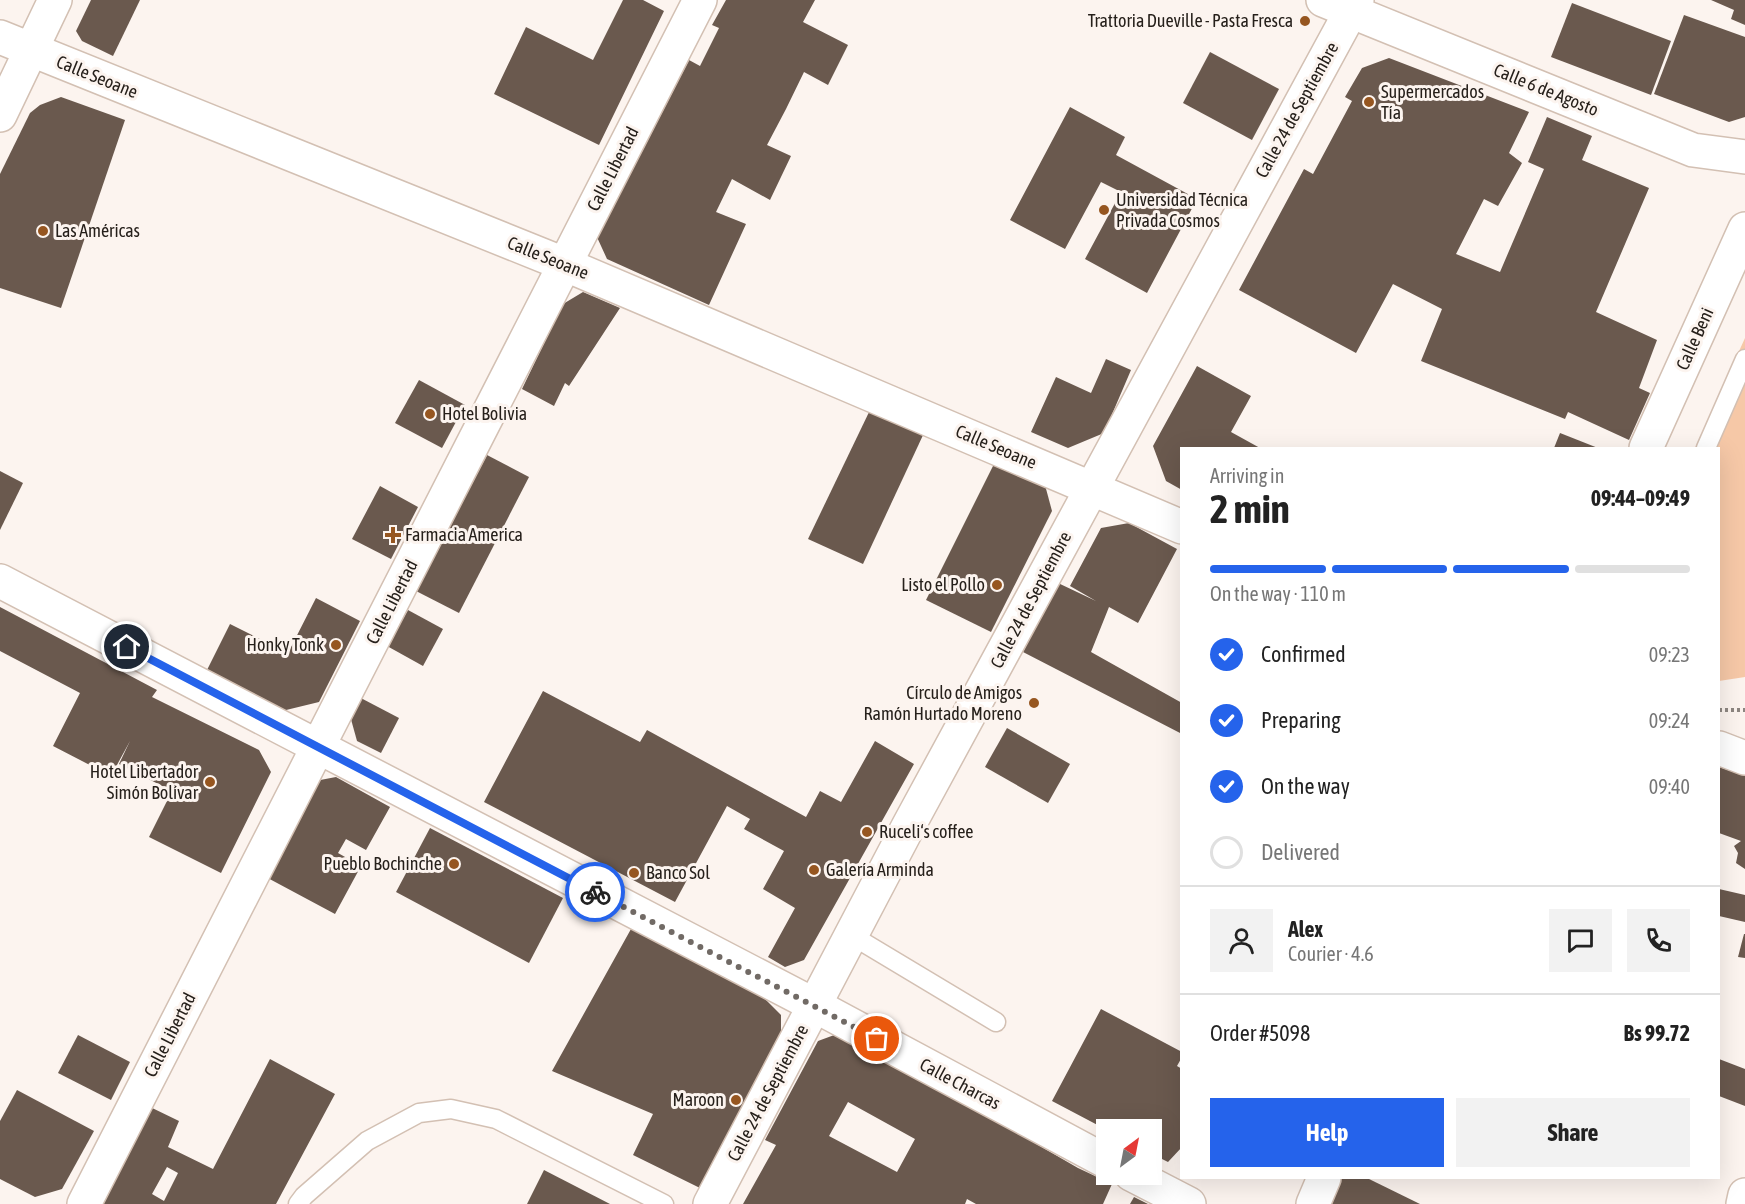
<!DOCTYPE html>
<html lang="en">
<head>
<meta charset="utf-8">
<style>
	:root { --surface:#fff; --page:#f2f2f2; --text:#222; --muted:#767676; --line:#e0e0e0; --accent:#2563eb }
	body { margin:0; font-family:"Asap Condensed",sans-serif; background:var(--page); color:var(--text); height:100vh; display:flex; flex-direction:column; font-size:22px; white-space:nowrap }
	* { box-sizing:border-box; margin:0 }
	p { font-size:20px; color:var(--muted) }
	.icon { flex:none; width:33px; height:33px; fill:none; stroke:currentColor; stroke-width:2; stroke-linecap:round; stroke-linejoin:round }
	.map { position:relative; flex:1; overflow:hidden }
	.sheet { position:absolute; left:1180px; top:447px; width:540px; height:732px; display:flex; flex-direction:column; background:var(--surface); border-radius:0px; box-shadow:0 6px 24px #0002 }
	.sheet>* { flex:none }
	.needle { width:39px; rotate:32deg }
	.controls { position:absolute; left:1096px; top:1119px; display:grid; gap:12px }
	.controls a { display:grid; place-items:center; width:66px; height:66px; border-radius:0px; background:var(--surface); box-shadow:0 6px 24px #0002; font-size:30px }
	.pin { position:absolute; display:grid; place-items:center; width:51px; height:51px; color:#fff; margin:-26px; border:3px solid #fff; border-radius:50%; box-shadow:0 2px 6px #0007 }
	.courier { position:absolute; display:grid; place-items:center; width:60px; height:60px; margin:-30px; border:4px solid #2563eb; border-radius:50%; background:#fff; color:#222; box-shadow:0 2px 8px #0007 }
	.summary em { font-style:normal; font-weight:700 }
	.summary div { display:flex; flex-direction:column-reverse }
	.summary { display:flex; align-items:center; justify-content:space-between; height:102px; padding:0 30px }
	h1 { font-size:39px; font-weight:700; line-height:45px }
	.bar { display:grid; grid-template-columns:repeat(4,1fr); gap:9px 6px; align-content:center; height:72px; padding:0 30px }
	.bar i { height:8px; border-radius:4px; background:var(--line) }
	.bar .on { background:var(--accent) }
	.bar p { grid-column:span 4 }
	.line { display:flex; align-items:center; gap:15px; padding:0 30px; border-top:2px solid var(--line) }
	.line div { flex:1 }
	.round { display:grid; place-items:center; flex:none; width:63px; height:63px; border-radius:0px; background:var(--page) }
	ol { padding:0 30px; list-style:none }
	li { display:flex; align-items:center; gap:18px; height:66px }
	li p { margin-inline-start:auto }
	li .icon { padding:6px; border-radius:50%; background:var(--accent); color:#fff; stroke-width:4 }
	li:last-child { color:var(--muted) }
	li i { width:33px; height:33px; border:3px solid var(--line); border-radius:50% }
	.primary-button { display:flex; gap:12px; margin-top:auto; padding:12px 30px }
	.primary-button a { flex:1; height:69px; border-radius:0px; background:var(--accent); color:#fff; font-size:24px; font-weight:700; line-height:69px; text-align:center }
	.primary-button a+a { background:var(--page); color:var(--text) }
	.map>svg:first-child { display:block }
</style>
</head>
<body>
<div class="map">
<svg width="1745" height="1204" viewBox="0 0 1745 1204">
	<rect width="100%" height="100%" fill="#fcf4ef"/>
	<!-- green -->
	<polygon fill="#f6c8a7" points="1745,338 1745,677 1719,681 1719,448 1695,448"/>
	<!-- building -->
	<g fill="#6a594e" fill-rule="evenodd">
		<polygon points="91,0 140,0 113,56 82,41 76,31"/>
		<polygon points="623,0 643,0 664,11 599,145 494,94 526,27 593,60"/>
		<polygon points="726,0 815,0 803,22 848,45 828,85 804,72 786,109 767,145 791,156 770,200 732,179 716,212 746,224 709,305 607,259 596,235 632,171 689,60 700,66 719,28 712,25"/>
		<polygon points="1711,0 1745,0 1745,25 1731,19 1734,10"/>
		<polygon points="1572,3 1671,41 1651,95 1551,57"/>
		<polygon points="1684,15 1745,37 1745,117 1729,122 1654,94"/>
		<polygon points="1210,52 1279,89 1252,140 1183,103"/>
		<polygon points="1389,58 1529,112 1509,153 1522,163 1498,206 1484,199 1456,254 1500,272 1544,169 1528,162 1547,117 1592,136 1582,160 1649,188 1596,312 1657,340 1639,388 1650,393 1629,440 1568,412 1565,419 1421,361 1442,309 1393,284 1356,353 1239,290 1304,169 1313,174 1352,101 1345,97 1362,68"/>
		<polygon points="61,97 125,120 61,308 0,288 0,174 30,113 40,105"/>
		<polygon points="1070,107 1125,137 1116,155 1197,199 1147,293 1085,259 1121,192 1101,182 1065,249 1010,220"/>
		<polygon points="583,292 620,308 569,386 565,383 554,406 522,389 563,304"/>
		<polygon points="1106,359 1131,370 1104,433 1068,448 1031,432 1056,377 1091,393"/>
		<polygon points="1197,366 1251,396 1231,432 1260,448 1182,448 1182,490 1166,481 1153,446"/>
		<polygon points="419,380 465,405 442,448 395,423"/>
		<polygon points="871,408 924,433 863,564 808,539"/>
		<polygon points="1560,433 1598,448 1554,448"/>
		<polygon points="487,455 529,477 459,613 416,591"/>
		<polygon points="996,460 1045,485 1052,511 991,632 926,600"/>
		<polygon points="0,471 23,483 0,530"/>
		<polygon points="380,486 418,507 391,559 352,539"/>
		<polygon points="1129,523 1177,549 1138,623 1109,607 1091,652 1182,703 1182,734 1023,652 1058,583 1096,601 1070,586 1101,528"/>
		<polygon points="316,598 360,621 319,702 282,711 206,672 230,624 288,653"/>
		<polygon points="0,607 157,690 152,697 259,750 271,772 221,873 149,837 172,791 119,764 130,741 111,776 53,746 80,693 0,651"/>
		<polygon points="408,610 443,629 423,666 387,646"/>
		<polygon points="543,691 640,742 647,730 806,817 820,791 841,802 875,741 914,764 804,960 785,967 768,957 795,908 763,889 784,851 744,829 750,819 727,806 675,902 484,802"/>
		<polygon points="357,696 399,718 381,753 357,741 349,712"/>
		<polygon points="1007,728 1070,764 1048,803 985,767"/>
		<polygon points="1719,767 1745,776 1745,869 1736,863 1738,853 1734,846 1741,841 1719,833"/>
		<polygon points="336,777 390,807 366,850 346,839 338,853 361,866 335,914 264,876 315,781"/>
		<polygon points="430,828 563,898 529,963 396,892"/>
		<polygon points="1719,889 1745,895 1745,922 1719,916"/>
		<polygon points="631,929 761,995 781,1015 781,1039 702,1189 633,1155 653,1114 552,1071"/>
		<polygon points="1744,934 1745,934 1745,958 1738,957"/>
		<polygon points="1101,1009 1182,1052 1182,1057 1177,1066 1182,1069 1182,1147 1168,1162 1152,1154 1152,1130 1107,1130 1052,1101"/>
		<path d="M 837,1034 L 972,1107 L 1078,1168 L 1112,1184 L 1103,1204 L 976,1204 L 967,1199 L 965,1204 L 743,1204 L 776,1145 L 765,1140 L 818,1041 ZM 848,1102 L 915,1139 L 897,1172 L 829,1136 Z"/>
		<polygon points="78,1035 130,1062 111,1100 58,1073"/>
		<path d="M 270,1059 L 335,1094 L 276,1204 L 99,1204 L 146,1105 L 179,1121 L 168,1147 L 213,1169 ZM 167,1167 L 178,1173 L 164,1201 L 152,1194 Z"/>
		<polygon points="1719,1059 1745,1069 1745,1106 1719,1096"/>
		<polygon points="17,1090 94,1131 62,1189 35,1197 0,1179 0,1121"/>
		<polygon points="544,1170 610,1204 527,1204"/>
		<polygon points="1335,1178 1367,1178 1420,1204 1322,1204"/>
		<polygon points="1134,1197 1148,1204 1130,1204"/>
	</g>
	<g fill="none" stroke-linecap="round" stroke-linejoin="round">
		<!-- service casing -->
		<g stroke="#d3c0b3" stroke-width="21">
			<g id="service">
				<polyline points="1706,448 1745,359"/>
				<polyline points="851,935 996,1022"/>
				<polyline points="298,1204 304,1196 367,1141 419,1113 451,1109 496,1119 664,1204"/>
			</g>
		</g>
		<!-- minor casing -->
		<g stroke="#d3c0b3" stroke-width="36">
			<g id="minor">
				<polyline points="1323,0 1693,150 1745,157"/>
				<polyline points="0,37 564,264 1182,527"/>
				<polyline points="1646,448 1745,229"/>
				<polyline points="1719,748 1745,758"/>
				<polyline points="84,1204 700,0"/>
				<polyline points="710,1204 909,825 1357,0"/>
				<polyline points="1313,1204 1324,1178"/>
				<polyline points="1743,1204 1745,1195"/>
			</g>
		</g>
		<!-- tertiary casing -->
		<g stroke="#d3c0b3" stroke-width="36">
			<g id="tertiary">
				<polyline points="0,115 55,0"/>
				<polyline points="0,581 814,1005 1107,1162"/>
				<polyline points="1131,1174 1189,1204"/>
			</g>
		</g>
		<!-- path -->
		<polyline stroke="#8d8681" stroke-width="4" stroke-dasharray="3 3" stroke-linecap="butt" points="1719,710 1745,710"/>
		<!-- service -->
		<use href="#service" stroke="#fff" stroke-width="18"/>
		<!-- minor -->
		<use href="#minor" stroke="#fff" stroke-width="33"/>
		<!-- tertiary -->
		<use href="#tertiary" stroke="#fff" stroke-width="33"/>
	</g>
	<g fill="none" stroke-linecap="round" stroke-linejoin="round">
		<!-- done -->
		<polyline stroke="#716a65" stroke-width="6" stroke-dasharray="0 10.8" points="595,892 877,1039"/>
		<!-- route -->
		<polyline stroke="#2563eb" stroke-width="8" points="127,647 595,892"/>
	</g>
	<!-- markers -->
	<g fill="#965620" stroke="#fcf4ef" stroke-width="2">
		<circle cx="1305" cy="21" r="6"/>
		<circle cx="1369" cy="102" r="6"/>
		<circle cx="1104" cy="210" r="6"/>
		<circle cx="43" cy="231" r="6"/>
		<circle cx="430" cy="414" r="6"/>
		<path d="M390 526h6v6h6v6h-6v6h-6v-6h-6v-6h6z"/>
		<circle cx="997" cy="585" r="6"/>
		<circle cx="336" cy="645" r="6"/>
		<circle cx="1034" cy="703" r="6"/>
		<circle cx="210" cy="782" r="6"/>
		<circle cx="867" cy="832" r="6"/>
		<circle cx="454" cy="864" r="6"/>
		<circle cx="814" cy="870" r="6"/>
		<circle cx="634" cy="873" r="6"/>
		<circle cx="736" cy="1100" r="6"/>
	</g>
	<g text-anchor="middle" stroke-width="6" stroke-linejoin="round" paint-order="stroke">
		<!-- poi labels -->
		<g font-size="18" fill="#26201b" stroke="#fcf4ef" text-anchor="start">
			<text x="1293" y="27" text-anchor="end">Trattoria Dueville - Pasta Fresca</text>
			<text x="1381" y="98">Supermercados<tspan x="1381" dy="21">Tía</tspan></text>
			<text x="1116" y="206">Universidad Técnica<tspan x="1116" dy="21">Privada Cosmos</tspan></text>
			<text x="55" y="237">Las Américas</text>
			<text x="442" y="420">Hotel Bolivia</text>
			<text x="405" y="541">Farmacia America</text>
			<text x="985" y="591" text-anchor="end">Listo el Pollo</text>
			<text x="324" y="651" text-anchor="end">Honky Tonk</text>
			<text x="1022" y="699" text-anchor="end">Círculo de Amigos<tspan x="1022" dy="21">Ramón Hurtado Moreno</tspan></text>
			<text x="198" y="778" text-anchor="end">Hotel Libertador<tspan x="198" dy="21">Simón Bolívar</tspan></text>
			<text x="879" y="838">Ruceli‘s coffee</text>
			<text x="442" y="870" text-anchor="end">Pueblo Bochinche</text>
			<text x="826" y="876">Galería Arminda</text>
			<text x="646" y="879">Banco Sol</text>
			<text x="724" y="1106" text-anchor="end">Maroon</text>
		</g>
		<!-- street labels -->
		<g font-size="18" fill="#26201b" stroke="#fcf4ef">
			<text transform="translate(97 77) rotate(22)" y="6">Calle Seoane</text>
			<text transform="translate(1546 90) rotate(22)" y="6">Calle 6 de Agosto</text>
			<text transform="translate(1297 110) rotate(-61)" y="6">Calle 24 de Septiembre</text>
			<text transform="translate(613 169) rotate(-63)" y="6">Calle Libertad</text>
			<text transform="translate(548 258) rotate(22)" y="6">Calle Seoane</text>
			<text transform="translate(1695 339) rotate(-66)" y="6">Calle Beni</text>
			<text transform="translate(996 447) rotate(23)" y="6">Calle Seoane</text>
			<text transform="translate(1031 600) rotate(-62)" y="6">Calle 24 de Septiembre</text>
			<text transform="translate(392 602) rotate(-63)" y="6">Calle Libertad</text>
			<text transform="translate(170 1035) rotate(-63)" y="6">Calle Libertad</text>
			<text transform="translate(960 1084) rotate(28)" y="6">Calle Charcas</text>
			<text transform="translate(768 1093) rotate(-62)" y="6">Calle 24 de Septiembre</text>
		</g>
	</g>
</svg>
<div class="controls">
<a><svg class="needle" viewBox="-14 -14 28 28"><path d="M0-13l5 13h-10z" fill="#e53935"/><path d="M0 13l5-13h-10z" fill="#767676"/></svg></a>
</div>
<div class="pin" style="left:877px;top:1039px;background:#ea580c"><svg class="icon" aria-label="bag" viewBox="0 0 24 24"><path d="M5 8h14l-1 12H6zM9 8a3 3 0 0 1 6 0"/></svg></div>
<div class="pin" style="left:127px;top:647px;background:#1f2937"><svg class="icon" aria-label="home" viewBox="0 0 24 24"><path d="M3 11l9-7 9 7M6 9v11h12V9"/></svg></div>
<div class="courier" style="left:595px;top:892px"><svg class="icon" aria-label="bike" viewBox="0 0 24 24"><circle cx="6" cy="16" r="4"/><circle cx="18" cy="16" r="4"/><path d="M6 16l4-8h5l3 8M10 8l3 8H6M13 5h3"/></svg></div>
<section class="sheet">
<div class="summary"><div><h1>2 min</h1><p>Arriving in</p></div><em>09:44–09:49</em></div>
<div class="bar"><i class="on"></i><i class="on"></i><i class="on"></i><i></i><p>On the way · 110 m</p></div>
<ol>
<li><svg class="icon" aria-label="check" viewBox="0 0 24 24"><path d="M5 12l5 5 9-10"/></svg>Confirmed<p>09:23</p></li>
<li><svg class="icon" aria-label="check" viewBox="0 0 24 24"><path d="M5 12l5 5 9-10"/></svg>Preparing<p>09:24</p></li>
<li><svg class="icon" aria-label="check" viewBox="0 0 24 24"><path d="M5 12l5 5 9-10"/></svg>On the way<p>09:40</p></li>
<li><i></i>Delivered</li>
</ol>
<div class="line" style="height:108px"><a class="round"><svg class="icon" aria-label="person" viewBox="0 0 24 24"><circle cx="12" cy="8" r="4"/><path d="M4 21q1-7 8-7t8 7"/></svg></a><div><b>Alex</b><p>Courier · 4.6</p></div><a class="round"><svg class="icon" aria-label="chat" viewBox="0 0 24 24"><path d="M4 5h16v11H9l-5 4z"/></svg></a><a class="round"><svg class="icon" aria-label="phone" viewBox="0 0 24 24"><path d="M5 4h4l2 5-3 2q2 4 5 5l2-3 5 2v4C11 20 4 13 5 4z"/></svg></a></div>
<div class="line" style="height:78px"><div>Order #5098</div><b>Bs 99.72</b></div>
<div class="primary-button"><a>Help</a><a>Share</a></div>
</section>
</div>
</body>
</html>
